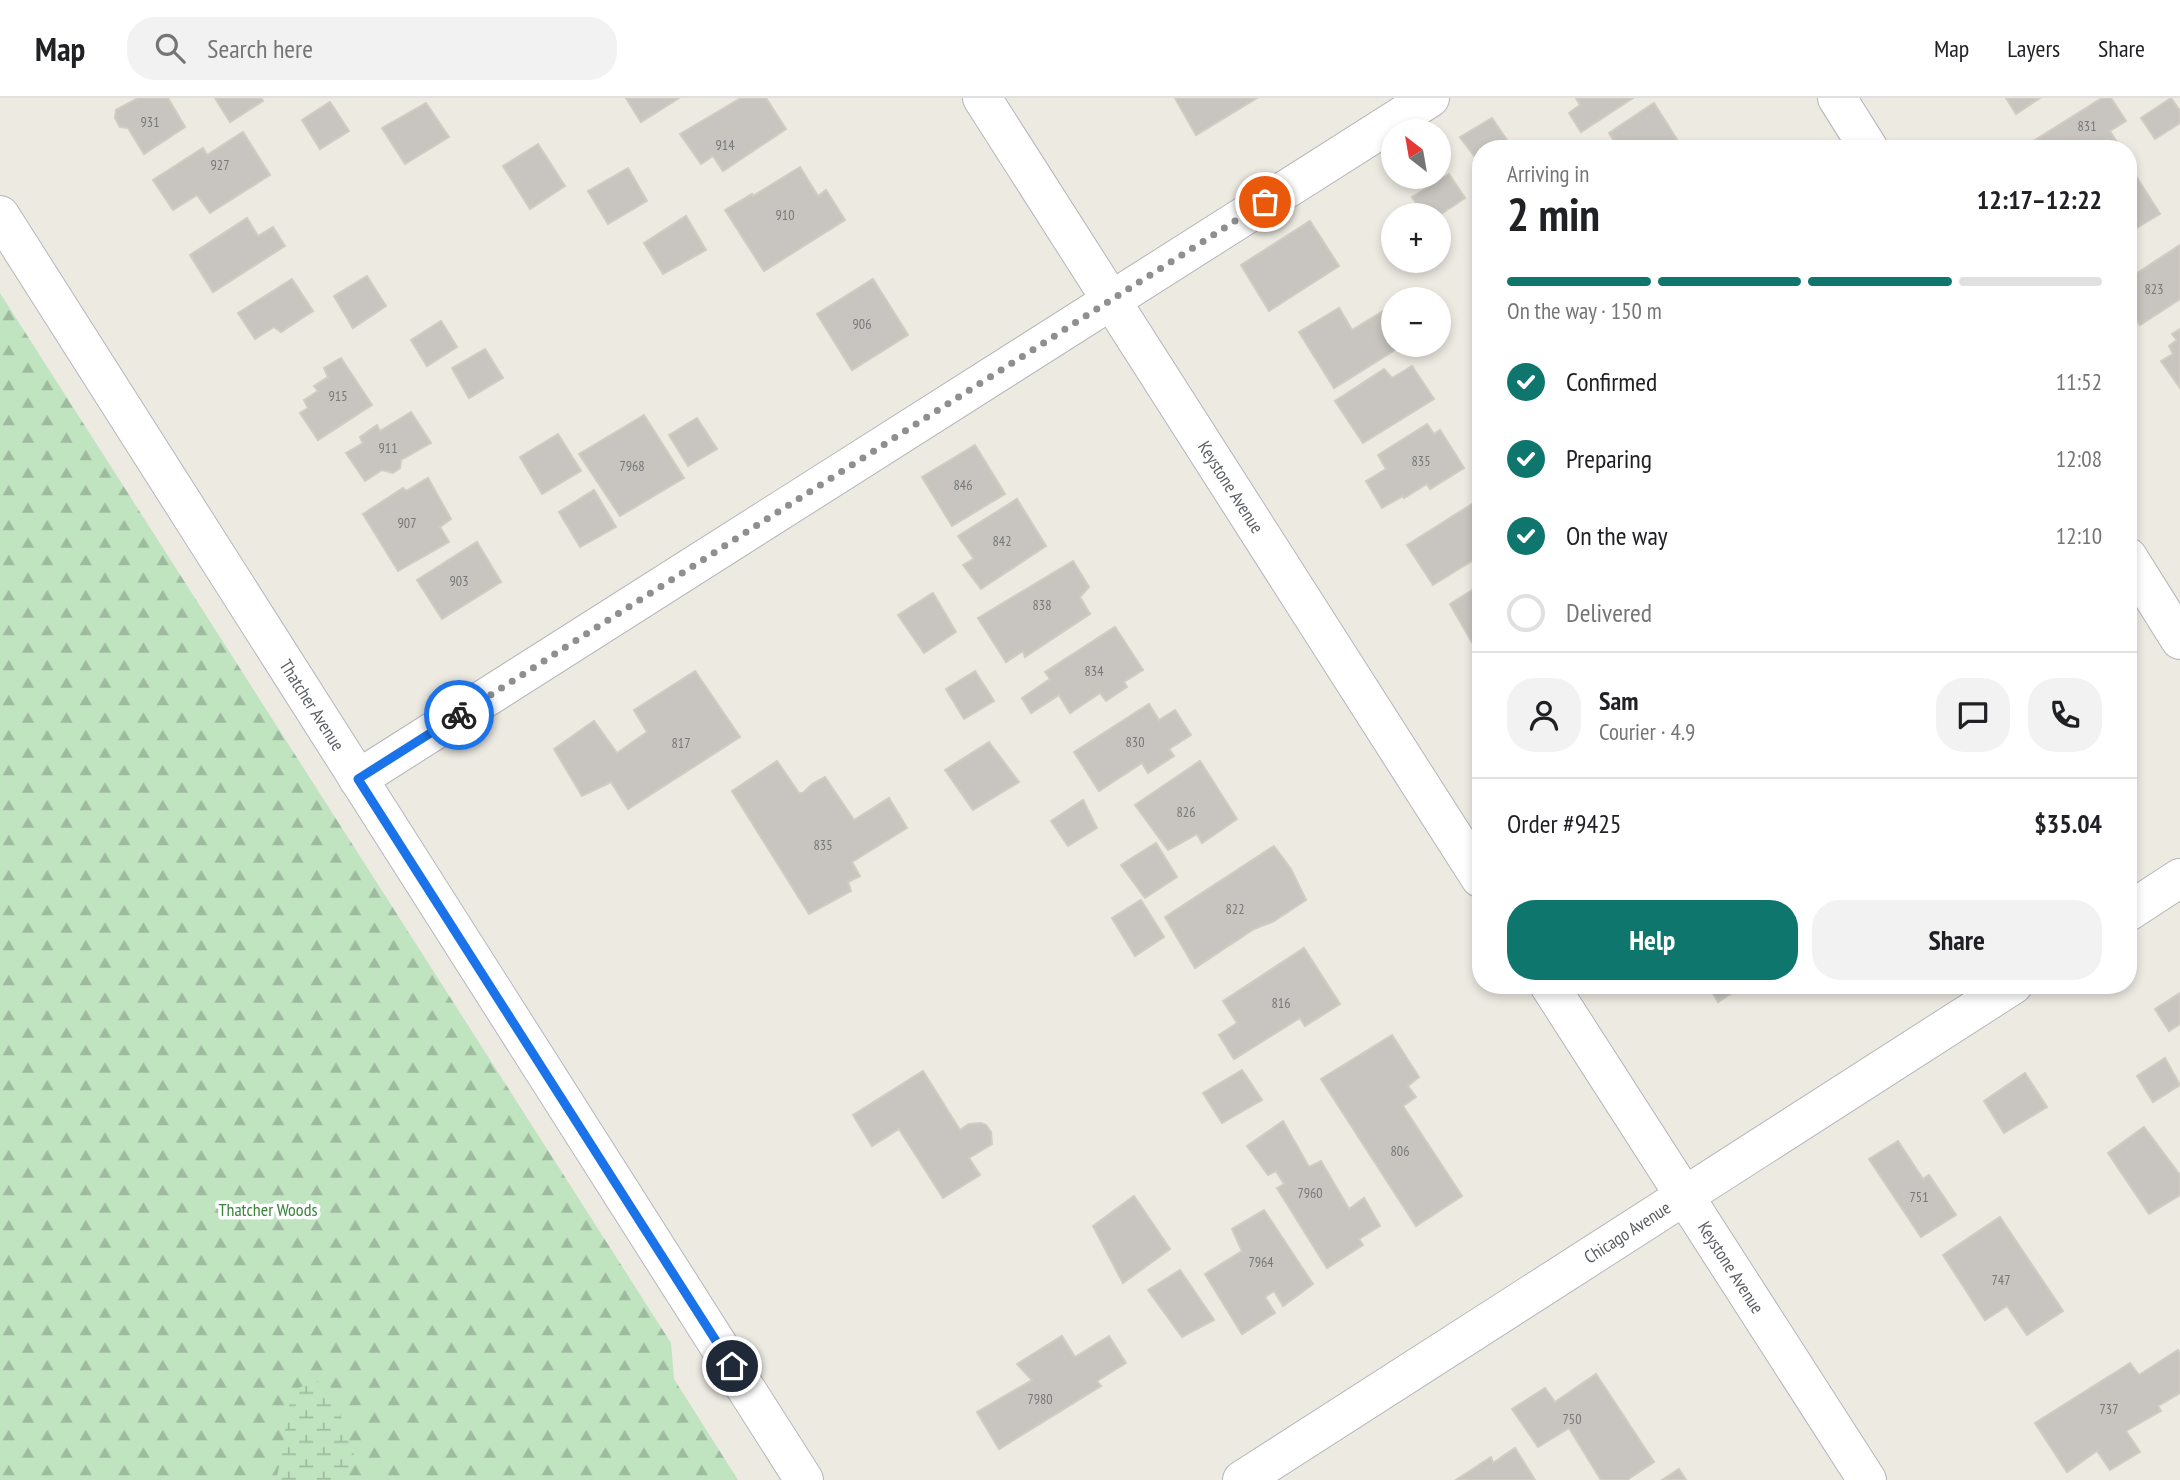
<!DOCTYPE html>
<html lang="en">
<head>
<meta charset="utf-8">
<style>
	:root { --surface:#fff; --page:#f2f2f2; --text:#202124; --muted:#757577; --line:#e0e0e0; --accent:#0f766e }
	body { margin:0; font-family:"PT Sans Narrow",sans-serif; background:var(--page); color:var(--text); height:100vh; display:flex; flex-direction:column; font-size:26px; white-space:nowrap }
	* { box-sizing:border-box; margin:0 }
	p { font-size:23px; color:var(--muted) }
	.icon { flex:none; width:38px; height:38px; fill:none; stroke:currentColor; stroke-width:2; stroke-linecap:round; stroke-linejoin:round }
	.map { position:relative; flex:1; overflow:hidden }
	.panel { position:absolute; left:1472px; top:42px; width:665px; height:854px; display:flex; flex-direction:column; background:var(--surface); border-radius:28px; box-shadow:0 4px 10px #0003 }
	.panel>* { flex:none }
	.needle { width:46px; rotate:329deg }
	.controls { position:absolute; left:1381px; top:21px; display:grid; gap:14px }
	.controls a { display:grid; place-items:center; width:70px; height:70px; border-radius:50%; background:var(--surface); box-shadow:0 4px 10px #0003; font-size:35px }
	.pin { position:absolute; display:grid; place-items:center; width:60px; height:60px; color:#fff; margin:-30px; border:4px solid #fff; border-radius:50%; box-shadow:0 2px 7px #0007 }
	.courier { position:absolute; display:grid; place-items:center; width:70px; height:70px; margin:-35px; border:5px solid #1a73e8; border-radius:50%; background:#fff; color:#222; box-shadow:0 2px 9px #0007 }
	.overview em { font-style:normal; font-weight:600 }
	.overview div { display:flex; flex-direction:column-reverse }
	.overview { display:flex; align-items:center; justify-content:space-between; height:119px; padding:0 35px }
	h1 { font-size:46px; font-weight:600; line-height:52px }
	.bar { display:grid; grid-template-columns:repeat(4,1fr); gap:10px 7px; align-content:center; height:84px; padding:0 35px }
	.bar i { height:9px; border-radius:5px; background:var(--line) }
	.bar .selected { background:var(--accent) }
	.bar p { grid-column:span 4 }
	.line { display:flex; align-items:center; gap:18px; padding:0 35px; border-top:2px solid var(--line) }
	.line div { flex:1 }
	.round { display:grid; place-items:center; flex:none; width:74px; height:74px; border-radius:28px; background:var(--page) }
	ol { padding:0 35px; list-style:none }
	li { display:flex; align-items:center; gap:21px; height:77px }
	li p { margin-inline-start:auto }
	li .icon { padding:7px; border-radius:50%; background:var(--accent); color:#fff; stroke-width:4 }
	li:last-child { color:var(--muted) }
	li i { width:38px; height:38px; border:4px solid var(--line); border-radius:50% }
	.button { display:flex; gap:14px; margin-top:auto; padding:14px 35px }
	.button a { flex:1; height:80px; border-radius:28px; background:var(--accent); color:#fff; font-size:28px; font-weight:600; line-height:80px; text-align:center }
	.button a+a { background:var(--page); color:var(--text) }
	header { display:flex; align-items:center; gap:42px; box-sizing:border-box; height:98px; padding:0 35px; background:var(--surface); border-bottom:2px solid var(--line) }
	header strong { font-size:33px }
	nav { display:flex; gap:38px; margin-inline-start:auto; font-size:24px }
	.search { width:490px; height:63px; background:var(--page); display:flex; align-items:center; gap:18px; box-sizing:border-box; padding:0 24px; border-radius:28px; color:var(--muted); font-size:26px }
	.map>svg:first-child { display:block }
</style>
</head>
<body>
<header>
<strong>Map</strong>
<div class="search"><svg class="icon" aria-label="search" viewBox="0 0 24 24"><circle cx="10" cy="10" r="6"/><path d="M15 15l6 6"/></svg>Search here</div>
<nav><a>Map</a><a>Layers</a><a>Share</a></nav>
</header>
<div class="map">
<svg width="2180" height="1382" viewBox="0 0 2180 1382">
	<defs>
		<pattern id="forest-firs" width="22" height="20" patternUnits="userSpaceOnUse" patternTransform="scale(1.75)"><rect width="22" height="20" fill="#c0e3c0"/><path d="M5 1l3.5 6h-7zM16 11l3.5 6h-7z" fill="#9fbb9f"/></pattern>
		<pattern id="wetland-marsh" width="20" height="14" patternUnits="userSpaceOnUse" patternTransform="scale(1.75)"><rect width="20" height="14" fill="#c0e3c0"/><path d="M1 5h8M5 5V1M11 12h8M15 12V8" fill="none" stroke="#9fbb9f"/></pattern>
	</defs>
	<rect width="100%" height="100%" fill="#edeae2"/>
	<!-- forest -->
	<polygon fill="url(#forest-firs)" points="0,195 671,1245 674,1281 738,1382 0,1382"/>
	<!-- wetland -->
	<polygon fill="url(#wetland-marsh)" points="317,1283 331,1290 354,1355 344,1382 276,1382 282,1356 288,1310 298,1290"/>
	<!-- building -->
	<g fill="#c8c5c0" stroke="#d1ccc1" stroke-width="2">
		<polygon points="138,0 168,0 185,29 144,56 128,30 120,29 115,20 116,12"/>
		<polygon points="215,0 261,0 263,3 230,24"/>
		<polygon points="626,0 679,0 641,24"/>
		<polygon points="741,0 766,0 786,31 723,73 713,58 701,66 680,36"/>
		<polygon points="1175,0 1257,0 1196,37"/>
		<polygon points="1576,0 1633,0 1581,34 1569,15 1580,7"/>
		<polygon points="2006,0 2040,0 2016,16"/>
		<polygon points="2102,0 2111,0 2126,23 2110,33 2121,51 2036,51 2032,44"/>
		<polygon points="2171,0 2180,13 2180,25 2155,41 2141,20"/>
		<polygon points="330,4 349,33 320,51 302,22"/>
		<polygon points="426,5 449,39 405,66 382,30"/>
		<polygon points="1654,5 1683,51 1619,51 1609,35"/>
		<polygon points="1492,20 1513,51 1480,51 1480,66 1460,39"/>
		<polygon points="243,34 270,77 210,115 197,97 173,112 153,82 203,50 207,57"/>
		<polygon points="538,46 565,88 530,111 503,68"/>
		<polygon points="800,69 818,98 826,92 845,122 764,173 725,112 752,96 753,98"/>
		<polygon points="628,70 647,103 608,126 588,93"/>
		<polygon points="2134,75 2160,116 2128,135 2128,79"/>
		<polygon points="1449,76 1465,100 1438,118 1424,117 1412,99"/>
		<polygon points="686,118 706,152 663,176 644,145"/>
		<polygon points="247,120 258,138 273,129 285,148 213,194 190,157"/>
		<polygon points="1310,123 1339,168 1269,213 1241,167"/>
		<polygon points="2180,147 2180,201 2140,227 2128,209 2128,181"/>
		<polygon points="367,178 386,208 353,230 334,198"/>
		<polygon points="292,181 313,213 281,234 274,229 255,241 238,215"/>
		<polygon points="873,181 908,237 852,272 817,216"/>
		<polygon points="1393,207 1393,247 1403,247 1334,290 1299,234 1339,210 1352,232"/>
		<polygon points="441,223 457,249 427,268 411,242"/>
		<polygon points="2180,231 2180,290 2161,263 2173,256 2169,248 2177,242 2172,236"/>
		<polygon points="485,251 503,280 469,300 452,270"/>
		<polygon points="341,260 372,307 318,342 300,315 308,310 304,302 318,293 314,288 328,279 324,270"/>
		<polygon points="1412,268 1434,301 1363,345 1335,303 1384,271 1392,280"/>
		<polygon points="411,314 431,345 401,362 400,370 393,375 382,372 365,383 346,355 363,345 360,339 377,327 380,333"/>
		<polygon points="644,317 684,380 620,418 579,356"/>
		<polygon points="697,320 717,351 688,368 669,337"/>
		<polygon points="1427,326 1434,336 1440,332 1464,370 1430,391 1427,386 1404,400 1403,398 1382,410 1366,383 1386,371 1378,357"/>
		<polygon points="558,336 581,373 542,396 520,359"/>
		<polygon points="975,347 1005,396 952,428 922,379"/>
		<polygon points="428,380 451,421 440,429 449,444 398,473 363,416 403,390 406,393"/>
		<polygon points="594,392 616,429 580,449 559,414"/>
		<polygon points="1017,401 1046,448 981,491 963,467 974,461 958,438"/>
		<polygon points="1480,401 1480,458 1433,487 1407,447"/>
		<polygon points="477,444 501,484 442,521 417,482"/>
		<polygon points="1073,463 1089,489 1080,499 1090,516 1025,559 1023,553 1006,564 978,520"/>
		<polygon points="1480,487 1480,554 1478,555 1450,506"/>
		<polygon points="933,495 956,534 924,555 898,517"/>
		<polygon points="1115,529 1143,572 1124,584 1127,589 1106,603 1100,595 1070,615 1059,597 1031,615 1022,600 1050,581 1045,574"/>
		<polygon points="695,573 740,639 628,711 611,684 582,698 554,651 594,623 617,655 647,634 634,612"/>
		<polygon points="975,573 994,603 964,621 946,591"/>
		<polygon points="1149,606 1159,622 1175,612 1191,637 1169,651 1174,658 1148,675 1142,665 1099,693 1074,654"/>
		<polygon points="989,644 1019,684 973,712 945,672"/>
		<polygon points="777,663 799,695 803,695 812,686 825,679 854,722 889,700 907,730 852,764 860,778 848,784 851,793 809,816 732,693"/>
		<polygon points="1200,663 1237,721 1202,745 1197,736 1168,752 1135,707"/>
		<polygon points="1083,702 1097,730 1068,748 1051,723"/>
		<polygon points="1156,745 1177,779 1145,800 1121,767"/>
		<polygon points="1274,748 1291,771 1306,802 1274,823 1254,831 1195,870 1165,819"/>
		<polygon points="1141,802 1164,839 1135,858 1112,820"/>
		<polygon points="1304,850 1340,906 1305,928 1300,920 1234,961 1219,937 1237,925 1223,903"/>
		<polygon points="1708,887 1744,887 1718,904"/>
		<polygon points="2180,895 2180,926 2169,933 2155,911"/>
		<polygon points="1392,937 1419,979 1408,988 1416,999 1403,1008 1462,1098 1416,1128 1321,981"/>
		<polygon points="2165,960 2180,987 2153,1004 2137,978"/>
		<polygon points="1242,972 1262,1002 1222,1025 1203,995"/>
		<polygon points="923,973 960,1032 969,1026 981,1025 986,1027 991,1034 992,1046 969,1060 980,1077 943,1100 899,1031 872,1048 853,1017"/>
		<polygon points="2025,975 2047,1009 2004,1035 1984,1003"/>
		<polygon points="1283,1023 1309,1069 1321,1063 1349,1111 1364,1100 1380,1128 1359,1141 1363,1147 1327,1170 1277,1090 1284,1086 1276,1073 1268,1077 1247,1048"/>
		<polygon points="2144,1029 2180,1077 2180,1097 2149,1116 2108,1055"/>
		<polygon points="1898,1043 1923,1081 1929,1077 1956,1117 1921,1139 1869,1061"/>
		<polygon points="1134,1098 1170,1151 1123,1185 1093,1128"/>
		<polygon points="1264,1112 1313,1186 1283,1208 1274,1193 1265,1199 1275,1215 1242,1236 1205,1176 1242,1153 1232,1131"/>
		<polygon points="2000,1119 2063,1213 2027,1237 2007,1208 1985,1222 1943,1157"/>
		<polygon points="1180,1172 1214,1222 1182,1239 1148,1192"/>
		<polygon points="1062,1238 1075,1259 1109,1238 1126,1265 1097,1283 1101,1288 999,1351 977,1314 1032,1282 1017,1266"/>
		<polygon points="2178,1252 2180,1256 2180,1295 2158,1308 2161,1313 2126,1333 2140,1354 2110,1372 2097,1353 2067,1374 2035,1325 2130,1265 2139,1277"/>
		<polygon points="1596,1276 1654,1364 1627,1382 1601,1382 1569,1330 1538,1349 1512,1311 1545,1290 1555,1304"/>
		<polygon points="1515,1350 1535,1382 1456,1382 1491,1359 1493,1365"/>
		<polygon points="1679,1371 1686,1382 1662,1382"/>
	</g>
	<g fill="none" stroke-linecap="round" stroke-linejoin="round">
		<!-- street casing -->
		<g stroke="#b3b5b9" stroke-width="40">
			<g id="street">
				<path id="s1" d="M 982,0 L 1480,780"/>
				<polyline points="1837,0 1869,51"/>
				<polyline points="2128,459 2180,542"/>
				<polyline points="358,681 1430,0"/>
				<path id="s2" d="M 1549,887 L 1867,1382"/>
			</g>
		</g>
		<!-- secondary casing -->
		<g stroke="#b4b7bc" stroke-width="40">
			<g id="secondary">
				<path id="s3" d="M 0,117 L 804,1382"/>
				<polyline points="2128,814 2180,780"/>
				<path id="s4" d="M 1242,1382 L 2013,887"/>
			</g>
		</g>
		<!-- street -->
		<use href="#street" stroke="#fff" stroke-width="38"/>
		<!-- secondary -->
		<use href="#secondary" stroke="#fff" stroke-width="38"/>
	</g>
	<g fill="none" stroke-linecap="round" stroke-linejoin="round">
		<!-- done -->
		<polyline stroke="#8e8f8f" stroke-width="7" stroke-dasharray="0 12.6" points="459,617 1265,104"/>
		<!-- route -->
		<polyline stroke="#1a73e8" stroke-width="9" points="459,617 358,681 732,1268"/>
	</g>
	<g text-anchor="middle" stroke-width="7" stroke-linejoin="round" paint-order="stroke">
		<!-- number labels -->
		<g font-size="14" fill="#76787a">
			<text x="150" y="29">931</text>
			<text x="2087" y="33">831</text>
			<text x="725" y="52">914</text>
			<text x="220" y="72">927</text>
			<text x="785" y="122">910</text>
			<text x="2154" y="196">823</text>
			<text x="862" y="231">906</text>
			<text x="338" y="303">915</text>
			<text x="388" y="355">911</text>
			<text x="1421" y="368">835</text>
			<text x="632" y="373">7968</text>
			<text x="963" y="392">846</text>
			<text x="407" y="430">907</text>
			<text x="1002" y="448">842</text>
			<text x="459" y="488">903</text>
			<text x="1042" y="512">838</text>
			<text x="1094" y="578">834</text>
			<text x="1135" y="649">830</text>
			<text x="681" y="650">817</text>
			<text x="1186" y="719">826</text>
			<text x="823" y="752">835</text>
			<text x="1235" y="816">822</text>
			<text x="1281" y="910">816</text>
			<text x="1400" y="1058">806</text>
			<text x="1310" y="1100">7960</text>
			<text x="1919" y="1104">751</text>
			<text x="1261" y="1169">7964</text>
			<text x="2001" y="1187">747</text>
			<text x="1040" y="1306">7980</text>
			<text x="2109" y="1316">737</text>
			<text x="1572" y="1326">750</text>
		</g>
		<!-- street labels -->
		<g font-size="18" fill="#5b5e62" stroke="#fff">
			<text dy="6" stroke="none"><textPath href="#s1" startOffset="462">Keystone Avenue</textPath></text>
			<text dy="6" stroke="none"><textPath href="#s3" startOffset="581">Thatcher Avenue</textPath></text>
			<text dy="6" stroke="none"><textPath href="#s4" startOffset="458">Chicago Avenue</textPath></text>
			<text dy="6" stroke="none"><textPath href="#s2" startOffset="336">Keystone Avenue</textPath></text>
		</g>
		<!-- park labels -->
		<g font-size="18" fill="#39833c" stroke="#fff">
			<text x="268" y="1118">Thatcher Woods</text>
		</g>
	</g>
</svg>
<div class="controls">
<a><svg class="needle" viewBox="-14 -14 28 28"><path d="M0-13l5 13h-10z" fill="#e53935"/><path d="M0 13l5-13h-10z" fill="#757577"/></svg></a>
<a>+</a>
<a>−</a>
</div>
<div class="pin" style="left:1265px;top:104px;background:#ea580c"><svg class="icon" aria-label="bag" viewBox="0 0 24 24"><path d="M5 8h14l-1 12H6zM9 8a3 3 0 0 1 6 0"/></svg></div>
<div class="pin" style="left:732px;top:1268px;background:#1f2937"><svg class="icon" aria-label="home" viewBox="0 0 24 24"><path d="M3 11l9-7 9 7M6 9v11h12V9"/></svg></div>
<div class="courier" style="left:459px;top:617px"><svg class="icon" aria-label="bike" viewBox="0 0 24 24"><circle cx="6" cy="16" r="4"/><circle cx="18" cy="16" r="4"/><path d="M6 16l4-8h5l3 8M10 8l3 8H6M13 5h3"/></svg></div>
<section class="panel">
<div class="overview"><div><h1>2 min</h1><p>Arriving in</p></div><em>12:17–12:22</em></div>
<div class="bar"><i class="selected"></i><i class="selected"></i><i class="selected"></i><i></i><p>On the way · 150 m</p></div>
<ol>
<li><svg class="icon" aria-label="check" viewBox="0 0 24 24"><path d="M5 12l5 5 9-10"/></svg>Confirmed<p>11:52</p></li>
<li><svg class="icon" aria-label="check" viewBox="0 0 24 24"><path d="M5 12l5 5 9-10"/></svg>Preparing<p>12:08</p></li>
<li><svg class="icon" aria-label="check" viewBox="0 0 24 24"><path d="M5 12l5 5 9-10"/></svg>On the way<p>12:10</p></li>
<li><i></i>Delivered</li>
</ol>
<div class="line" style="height:126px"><a class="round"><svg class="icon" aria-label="person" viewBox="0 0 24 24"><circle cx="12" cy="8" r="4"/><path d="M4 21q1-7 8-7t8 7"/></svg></a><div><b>Sam</b><p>Courier · 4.9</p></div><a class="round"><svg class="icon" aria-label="chat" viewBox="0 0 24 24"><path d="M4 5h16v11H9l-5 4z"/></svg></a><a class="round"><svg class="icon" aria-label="phone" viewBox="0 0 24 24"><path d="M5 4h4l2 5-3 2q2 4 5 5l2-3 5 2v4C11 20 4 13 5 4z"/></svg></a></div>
<div class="line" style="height:91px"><div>Order #9425</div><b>$35.04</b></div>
<div class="button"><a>Help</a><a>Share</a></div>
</section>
</div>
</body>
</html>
